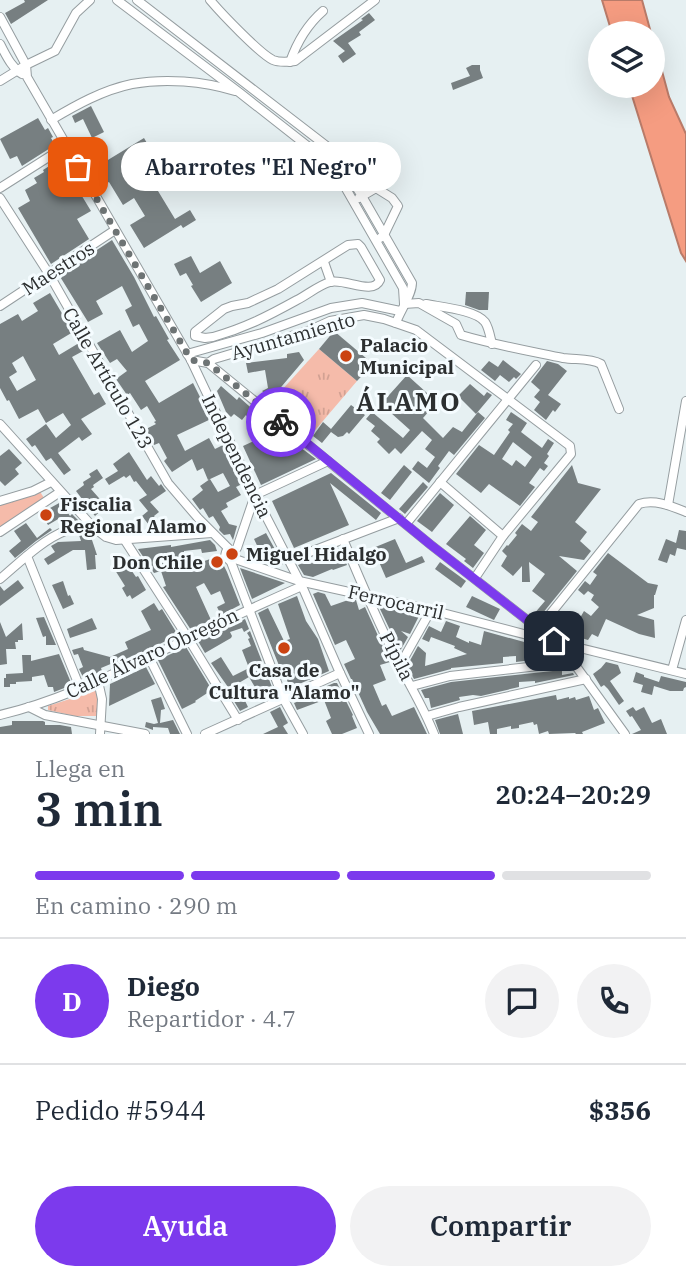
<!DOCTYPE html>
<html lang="es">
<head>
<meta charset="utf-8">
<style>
	:root { --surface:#fff; --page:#f2f2f3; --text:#1f2937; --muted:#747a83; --line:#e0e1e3; --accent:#7c3aed }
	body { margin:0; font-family:"IBM Plex Serif",serif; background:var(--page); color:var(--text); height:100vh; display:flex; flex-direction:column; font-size:26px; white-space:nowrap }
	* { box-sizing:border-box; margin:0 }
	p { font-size:23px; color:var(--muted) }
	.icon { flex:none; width:38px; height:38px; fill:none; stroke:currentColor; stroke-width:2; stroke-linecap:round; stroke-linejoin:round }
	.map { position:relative; height:734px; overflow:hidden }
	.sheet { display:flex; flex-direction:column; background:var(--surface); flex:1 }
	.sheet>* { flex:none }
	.controls { position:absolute; left:588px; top:21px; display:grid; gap:14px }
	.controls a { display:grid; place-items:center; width:77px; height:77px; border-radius:50%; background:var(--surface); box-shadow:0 7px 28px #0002; font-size:35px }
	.pin { position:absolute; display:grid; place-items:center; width:60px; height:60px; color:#fff; margin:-30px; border-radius:14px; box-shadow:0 4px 10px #0006 }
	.courier { position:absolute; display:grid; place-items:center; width:70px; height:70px; margin:-35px; border:5px solid #7c3aed; border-radius:50%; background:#fff; color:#222; box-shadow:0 2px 9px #0007 }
	.bubble { position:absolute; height:49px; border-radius:24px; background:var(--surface); box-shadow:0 7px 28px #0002; font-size:23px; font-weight:600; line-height:49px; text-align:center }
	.overview em { font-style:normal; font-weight:600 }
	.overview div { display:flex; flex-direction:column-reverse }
	.overview { display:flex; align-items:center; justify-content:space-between; height:119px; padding:0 35px }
	h1 { font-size:46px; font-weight:600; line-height:52px }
	.bar { display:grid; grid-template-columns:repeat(4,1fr); gap:10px 7px; align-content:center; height:84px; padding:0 35px }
	.bar i { height:9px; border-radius:5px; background:var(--line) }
	.bar .selected { background:var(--accent) }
	.bar p { grid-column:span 4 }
	.line { display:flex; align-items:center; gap:18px; padding:0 35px; border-top:2px solid var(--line) }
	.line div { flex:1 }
	.round { display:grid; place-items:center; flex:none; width:74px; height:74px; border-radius:37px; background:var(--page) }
	.primary-button { display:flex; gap:14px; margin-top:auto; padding:14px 35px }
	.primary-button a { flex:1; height:80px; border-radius:42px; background:var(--accent); color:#fff; font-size:28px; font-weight:600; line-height:80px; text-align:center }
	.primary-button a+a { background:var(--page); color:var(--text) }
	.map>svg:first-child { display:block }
</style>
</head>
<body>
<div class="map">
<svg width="686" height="734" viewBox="0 0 686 734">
	<defs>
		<pattern id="park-tufts" width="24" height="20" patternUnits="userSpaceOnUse" patternTransform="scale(1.75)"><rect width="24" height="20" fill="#f5bbaa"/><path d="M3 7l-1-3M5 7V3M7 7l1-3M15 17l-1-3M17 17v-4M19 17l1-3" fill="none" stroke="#d2a193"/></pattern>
	</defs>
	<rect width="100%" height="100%" fill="#e6f0f2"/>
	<!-- park -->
	<g fill="url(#park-tufts)">
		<polygon points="319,349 357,381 311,435 271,402"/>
		<polygon points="39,490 44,498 0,527 0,505"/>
		<polygon points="98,690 97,716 75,716 48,710 48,706"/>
	</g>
	<!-- water -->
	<g fill="#f59c81" stroke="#b97b69" stroke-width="2">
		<polygon points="602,0 642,0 651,33 612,33"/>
		<polygon points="653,38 669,97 686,134 686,261 681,253 629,86 653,86"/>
	</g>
	<!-- building -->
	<g fill="#777f81" fill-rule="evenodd">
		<polygon points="24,0 48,0 11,24 5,13 25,2"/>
		<polygon points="369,13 375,20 359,32 361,35 348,43 356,54 343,63 338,56 345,51 333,41 363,20 361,19"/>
		<polygon points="472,65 480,65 480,70 483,78 453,90 451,83 470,76 466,68"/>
		<polygon points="91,106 104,132 92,138 83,119 75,123 72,116"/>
		<polygon points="38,118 45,130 48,128 53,137 51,138 55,145 22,166 17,156 10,159 0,139"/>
		<polygon points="144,138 151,150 148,151 153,159 147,162 162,188 158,191 175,219 190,210 196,220 183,228 181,225 144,248 130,225 145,216 134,198 123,205 109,182 101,186 97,179 104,175 98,166"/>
		<polygon points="54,163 67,187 74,183 91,211 77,219 89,239 51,264 18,208 30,201 25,190 37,183 34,178 44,172 43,170"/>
		<polygon points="112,240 134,277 154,317 156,316 169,339 167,340 180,360 145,381 159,403 193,383 211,419 177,435 185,451 209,438 215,449 223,445 242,484 236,487 241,495 226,503 228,507 221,511 229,524 237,526 233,540 230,534 224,535 219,530 220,527 213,516 209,518 203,508 200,510 192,499 203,490 200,486 210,479 218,492 230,486 223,473 208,480 203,468 197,471 192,459 172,472 164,461 167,458 159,443 154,445 146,429 156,424 154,422 156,421 147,406 141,410 130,393 127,395 116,379 127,371 117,359 110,363 97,343 120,330 132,352 148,341 139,324 133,327 125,310 132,306 122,286 96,301 103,314 88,322 59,275"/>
		<polygon points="191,256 200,273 220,261 232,283 201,302 191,286 193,285 186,273 180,276 174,264"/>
		<polygon points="466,292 489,292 488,310 479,310 465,305"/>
		<path d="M 50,293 L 73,332 L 53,344 L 59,355 L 79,343 L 83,351 L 72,357 L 94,395 L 99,392 L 106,404 L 81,419 L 92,434 L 82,441 L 79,437 L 58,453 L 71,470 L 64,475 L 51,458 L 46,461 L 35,445 L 32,447 L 26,439 L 46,424 L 56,438 L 71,425 L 63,413 L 46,423 L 38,409 L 19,419 L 9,400 L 7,401 L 0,388 L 0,324 L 18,314 L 22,321 L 38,311 L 33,303 ZM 23,356 L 36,380 L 17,391 L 9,377 L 17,372 L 12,363 Z"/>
		<polygon points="334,331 373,364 357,381 319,349"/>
		<polygon points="299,352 304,360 271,399 262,391 268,388 265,370 248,373 246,363 287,358 287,354"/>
		<polygon points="503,360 521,374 516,379 514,377 509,382 500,375 495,381 481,370 489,361 498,367"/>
		<polygon points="547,361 558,364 567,371 548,395 561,404 555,412 553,410 546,420 534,410 540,402 534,397 540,390 531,382"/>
		<polygon points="407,375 437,402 423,418 443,438 453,427 462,432 478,412 485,418 454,455 449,451 438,466 440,468 429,483 412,469 418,461 427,468 435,457 425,449 432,440 422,431 401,454 395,448 389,454 377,442 380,439 371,431 375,426 366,419 372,412 403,438 410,430 381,404"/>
		<polygon points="470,384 484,396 487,392 492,395 476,414 458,396"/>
		<polygon points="221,386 237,400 239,397 269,424 257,431 246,415 242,420 234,414 231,417 226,412 217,391"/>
		<polygon points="351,405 365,415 349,434 347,432 343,436 338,437 331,432 322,443 313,436 323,422 331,429"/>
		<path d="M 511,412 L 527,423 L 521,432 L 542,448 L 548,439 L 554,443 L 547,454 L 549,456 L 544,463 L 548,466 L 544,471 L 540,468 L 529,483 L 535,487 L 520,506 L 489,484 L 481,493 L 456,474 L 479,445 L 494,455 L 510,432 L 508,430 L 513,424 L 506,420 ZM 513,442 L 532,457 L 525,467 L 516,460 L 512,466 L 502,459 Z"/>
		<polygon points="285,436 316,459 261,485 243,446 256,440 260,448"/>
		<polygon points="9,449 22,463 15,469 19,474 5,486 0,481 0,456"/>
		<polygon points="129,452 147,480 151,476 159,486 161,484 166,491 150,502 159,512 154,516 156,519 149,525 142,516 148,511 139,500 147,495 136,481 134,482 130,475 126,478 124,476 109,485 105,479 118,471 113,464"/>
		<polygon points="404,465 412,472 390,500 381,493"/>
		<polygon points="572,465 578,483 601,489 575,522 587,532 580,541 591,551 584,560 559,556 577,571 538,619 533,615 545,601 532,591 545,574 529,562 530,582 522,582 522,566 513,576 501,566 507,556 502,551 507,545 508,546 517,535 515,533 522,524 531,531 538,522 531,517"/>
		<polygon points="97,469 103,478 93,485 94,487 91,489 106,506 95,516 76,491 84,485 83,482 91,477 89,474"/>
		<polygon points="331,473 381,513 376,520 330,483 349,525 294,548 272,501"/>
		<polygon points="423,482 428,487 405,514 399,509"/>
		<polygon points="440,493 454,505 432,532 417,521"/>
		<polygon points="61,502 70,516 72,514 79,521 64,524 60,518 48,525 41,513"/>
		<polygon points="470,516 486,530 474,545 484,553 473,568 464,561 466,559 446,544"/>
		<polygon points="26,523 37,538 50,528 52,530 36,541 15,558 9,551 21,541 14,531"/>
		<polygon points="679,530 686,531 686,550 677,548 675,556 670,554 667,563 658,560 666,539 676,543"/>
		<polygon points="266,533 283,564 277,567 268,564 265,556 263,558 254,539"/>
		<polygon points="90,534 97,555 95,555 96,569 87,570 85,550 73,550 48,565 44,559 55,552 51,546 58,542 81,541 79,535"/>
		<polygon points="395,539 406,563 422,556 425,562 386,578 373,548"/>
		<polygon points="210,540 215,545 217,551 202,553 201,549 184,551 184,556 173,558 175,571 219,556 227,572 240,605 221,615 217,607 225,603 220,591 211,595 204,583 196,587 211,620 191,630 163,587 166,586 161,571 154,573 138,549 171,545 171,547"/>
		<polygon points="340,548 347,565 333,570 332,569 313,577 304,575 298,565"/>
		<polygon points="608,553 648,583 658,585 655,595 654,595 654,608 637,615 654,620 655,638 639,634 606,619 598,637 592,634 588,640 578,637 576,640 569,637 584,611 591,616 599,607 591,600 594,595 588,591 584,595 578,590 585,581 590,585 597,575 593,572"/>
		<polygon points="440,562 466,581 461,588 435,569"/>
		<polygon points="125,564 127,564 136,577 138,576 146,590 132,599 130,595 127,597 122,588 125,586 115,570"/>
		<polygon points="240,568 285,583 252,599"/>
		<polygon points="18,580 24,588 0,606 0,586 4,591"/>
		<polygon points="63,581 68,596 70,595 74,604 63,609 52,585"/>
		<polygon points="318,592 325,594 331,606 351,599 356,600 359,610 365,607 390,662 380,665 386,680 373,685 382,706 386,704 392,716 414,707 427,734 380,734 367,712 352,679 351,679 344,664 355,659 346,640 335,645 313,594"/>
		<polygon points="297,596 306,621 318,639 329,671 290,688 282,667 280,668 258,613 268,608 284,641 290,639 278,604"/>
		<polygon points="472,596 500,609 494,620 466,607"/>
		<polygon points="154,603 159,611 162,609 178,635 115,666 113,663 101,668 102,671 84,679 79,669 83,667 78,654 74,655 72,650 83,647 84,650 110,657 128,649 125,642 151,630 141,611"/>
		<polygon points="381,606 419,616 410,634 401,631 408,637 400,651 380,609"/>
		<polygon points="44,617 56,645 46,645 46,636 43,637 36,618"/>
		<polygon points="92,618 97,629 70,638 67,629"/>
		<polygon points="245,619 249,629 244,632 242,628 230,632 232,636 231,638 205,653 198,641"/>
		<polygon points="446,621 460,626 456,637 469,643 469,641 481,645 484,631 553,650 555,657 516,662 516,656 503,657 503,663 451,668 451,669 414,679 407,666 418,646 426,653 425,666 467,654 454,648 455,646 431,637 429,642 422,639 429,626 441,632"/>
		<polygon points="0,622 6,637 22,623 23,640 18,640 18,642 15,642 16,649 6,649 7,664 0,665"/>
		<polygon points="250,631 272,687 259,694 249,677 237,684 248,707 240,711 232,698 235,697 211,663 221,657 233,676 249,668 242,650 251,646 248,639 250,638 247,633"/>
		<polygon points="186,647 212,690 195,701 196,702 182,709 158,660"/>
		<polygon points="59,654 72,685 54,692 53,687 48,687 44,675 32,677 32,681 16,682 16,684 10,684 10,687 4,687 4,678 6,678 6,674 23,673 22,655 31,655 31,661"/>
		<polygon points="606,662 618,665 621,673 610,681 624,701 619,705 608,689 604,685 601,687 593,674 601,668"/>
		<polygon points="146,667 155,684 109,706 110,684"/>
		<polygon points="562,670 562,675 573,673 574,675 535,683 535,681 519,682 519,687 481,696 473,695 459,697 460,700 431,708 429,698 425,698 421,690 451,682"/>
		<polygon points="636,672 644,675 644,677 659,682 661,676 686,682 686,687 684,688 683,691 670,691 654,686 652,695 641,692 643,685 633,682"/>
		<polygon points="334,683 337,683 353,715 352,716 357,728 342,734 332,734 326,721 331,718 324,700 297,710 294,703 321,692 320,689"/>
		<polygon points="556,695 557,700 569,697 569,699 575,697 576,700 589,696 594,710 598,708 605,723 582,732 583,734 576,734 575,733 549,734 548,731 539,734 537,724 534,725 533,722 519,725 519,728 511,729 511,726 497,729 497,734 490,734 488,722 474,725 472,711"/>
		<polygon points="161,697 165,709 161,710 160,723 173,720 180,734 170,734 168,728 153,727 153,730 145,727 146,722 154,724 158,723 151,700"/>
		<polygon points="280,707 288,723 283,726 288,734 263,734 278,727 270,712"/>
		<polygon points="633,707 636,711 644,707 652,723 661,719 667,734 632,734 641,730 632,716 630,717 626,711"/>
		<polygon points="458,714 463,734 440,734 435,720"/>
		<polygon points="12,721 43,721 45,722 45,725 60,725 71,727 72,734 0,734 0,727 12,725"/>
	</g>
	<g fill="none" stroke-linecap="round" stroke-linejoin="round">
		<!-- minor casing -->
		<g stroke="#959da0" stroke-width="10">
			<g id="minor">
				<polyline points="117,0 240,93 333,166 403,288 404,304"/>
				<path d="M 137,0 L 333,151 L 362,196 L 412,283 C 412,295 400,311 396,323"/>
				<path d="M 210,0 C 221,13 260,54 273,60 C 280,63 288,62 295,61 L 375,0"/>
				<polyline points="0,17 26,65 27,77 191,360 255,495 302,586 340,673 369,734"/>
				<path d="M 0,44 C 6,55 11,67 22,74"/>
				<path d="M 290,62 C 297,42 307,25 323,11"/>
				<polyline points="0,81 26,65 55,51 76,13 90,0"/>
				<path d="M 51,120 C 76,105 103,90 132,84 C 165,78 203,81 235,91"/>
				<polyline points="0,188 66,146"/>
				<polyline points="0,198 49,274 168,483 198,518 228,548"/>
				<polyline points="359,198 376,188 392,198 398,206 384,235 380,238"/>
				<path d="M 358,244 L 361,247 L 380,280 C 373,296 345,278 330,282 C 319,285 307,295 297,300 C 268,316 245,328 213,337 L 205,338 L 195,336 L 195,332 L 224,309 L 232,306 L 248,303 L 278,289 L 348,245 Z"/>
				<polyline points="324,262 331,282"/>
				<path d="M 404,304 L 419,303 L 456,324 L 461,335 C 495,345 529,351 563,358 C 576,360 590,358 601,364 L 619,409"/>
				<path d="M 426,304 C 441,307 476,310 485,322 C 489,328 490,336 492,344"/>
				<polyline points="0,306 115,230"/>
				<polyline points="187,354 262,333 331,308 362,303 400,311"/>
				<polyline points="191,360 208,363 214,359 308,331 330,321 364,315 384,319 416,330 570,446 571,454 503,536 475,578"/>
				<polyline points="208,363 431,545 554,641 573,662 625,734"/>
				<polyline points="0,424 93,527 106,537 116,540 212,533"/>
				<polyline points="440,482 503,536"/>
				<polyline points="0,501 33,491 51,482"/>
				<polyline points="668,505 686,401"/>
				<polyline points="406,524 536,365"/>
				<polyline points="0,532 60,492"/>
				<polyline points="124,539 188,638 238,720"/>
				<path d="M 343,539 C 360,580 378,622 398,662 C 410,686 424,708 434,734"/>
				<polyline points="228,548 226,552 225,556 231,562 283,698 303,734"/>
				<polyline points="237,548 255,495 328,461"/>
				<polyline points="27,556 80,688"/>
				<polyline points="238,560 299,581 431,610 539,638 686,674"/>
				<polyline points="289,560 399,518"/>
				<path d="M 0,579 C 19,563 42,540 65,531 C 74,527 84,527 93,527"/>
				<path d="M 539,628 L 639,504 C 655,499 671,506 686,512"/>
				<polyline points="149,657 187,734"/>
				<polyline points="400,665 431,610"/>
				<polyline points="672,670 686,620"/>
				<polyline points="98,681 102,699 100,734"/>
				<polyline points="412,686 450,676 573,662"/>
				<polyline points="29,707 45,715 145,734"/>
				<path d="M 0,715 C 56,702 109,676 160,652 C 207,629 254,607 302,586"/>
				<polyline points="427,716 459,707 586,679"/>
				<polyline points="205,734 340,673"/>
			</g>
		</g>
		<!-- minor -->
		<use href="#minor" stroke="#fff" stroke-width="8"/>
	</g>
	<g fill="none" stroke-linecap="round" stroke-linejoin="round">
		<!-- done -->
		<polyline stroke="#6d7374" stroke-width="7" stroke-dasharray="0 12.6" points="78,167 191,360 208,363 281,422"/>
		<!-- route -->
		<polyline stroke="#7c3aed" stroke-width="9" points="281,422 431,545 554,641"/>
	</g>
	<!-- markers -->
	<g fill="#cb4312" stroke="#f5fcff" stroke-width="2.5">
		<circle cx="346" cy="356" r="7"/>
		<circle cx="46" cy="515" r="7"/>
		<circle cx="232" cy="554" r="7"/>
		<circle cx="217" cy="562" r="7"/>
		<circle cx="284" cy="648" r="7"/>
	</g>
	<g text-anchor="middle" stroke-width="6" stroke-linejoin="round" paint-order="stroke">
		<!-- street labels -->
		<g font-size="19" fill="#2c2f30" stroke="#f5fcff">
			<text transform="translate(58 268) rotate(-33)" y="7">Maestros</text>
			<text transform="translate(293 336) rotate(-16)" y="7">Ayuntamiento</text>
			<text transform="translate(108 378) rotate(60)" y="7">Calle Artículo 123</text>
			<text transform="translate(237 456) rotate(64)" y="7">Independencia</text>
			<text transform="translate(396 602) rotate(13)" y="7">Ferrocarril</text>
			<text transform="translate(152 653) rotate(-25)" y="7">Calle Álvaro Obregón</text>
			<text transform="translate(397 656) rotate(63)" y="7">Pípila</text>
		</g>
		<!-- poi labels -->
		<g font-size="19" font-weight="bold" fill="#2c2f30" stroke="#f5fcff" text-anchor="start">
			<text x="360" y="352">Palacio<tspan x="360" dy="22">Municipal</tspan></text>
			<text x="60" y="511">Fiscalia<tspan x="60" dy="22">Regional Alamo</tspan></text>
			<text x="246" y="561">Miguel Hidalgo</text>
			<text x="203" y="569" text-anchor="end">Don Chile</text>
			<text x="284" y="677" text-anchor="middle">Casa de<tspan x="284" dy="22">Cultura "Alamo"</tspan></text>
		</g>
		<!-- district labels -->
		<g font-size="26" font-weight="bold" letter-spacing="2" fill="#2c2f30" stroke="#f5fcff">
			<text x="409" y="411">ÁLAMO</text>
		</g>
	</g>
</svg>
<div class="controls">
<a><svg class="icon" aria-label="layers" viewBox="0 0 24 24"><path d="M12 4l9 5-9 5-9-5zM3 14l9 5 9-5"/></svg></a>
</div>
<div class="pin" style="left:78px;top:167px;background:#ea580c"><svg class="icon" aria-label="bag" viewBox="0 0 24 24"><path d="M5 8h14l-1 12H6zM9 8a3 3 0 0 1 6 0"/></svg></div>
<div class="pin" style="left:554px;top:641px;background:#1f2937"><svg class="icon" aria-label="home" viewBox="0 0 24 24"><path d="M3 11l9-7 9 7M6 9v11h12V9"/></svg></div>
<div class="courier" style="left:281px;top:422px"><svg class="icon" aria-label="bike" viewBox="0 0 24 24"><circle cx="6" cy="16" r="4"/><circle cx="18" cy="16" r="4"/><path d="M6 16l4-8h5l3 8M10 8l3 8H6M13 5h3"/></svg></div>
<div class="bubble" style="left:121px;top:142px;width:280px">Abarrotes &quot;El Negro&quot;</div>
</div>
<section class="sheet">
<div class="overview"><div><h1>3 min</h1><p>Llega en</p></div><em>20:24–20:29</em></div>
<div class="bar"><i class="selected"></i><i class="selected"></i><i class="selected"></i><i></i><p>En camino · 290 m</p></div>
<div class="line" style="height:126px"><b class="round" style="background:var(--accent);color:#fff">D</b><div><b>Diego</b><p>Repartidor · 4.7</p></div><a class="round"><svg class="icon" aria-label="chat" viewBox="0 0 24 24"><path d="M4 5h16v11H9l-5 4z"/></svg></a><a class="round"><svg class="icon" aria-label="phone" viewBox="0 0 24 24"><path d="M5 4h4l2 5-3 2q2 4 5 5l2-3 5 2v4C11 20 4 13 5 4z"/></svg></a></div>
<div class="line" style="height:91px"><div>Pedido #5944</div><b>$356</b></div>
<div class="primary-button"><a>Ayuda</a><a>Compartir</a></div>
</section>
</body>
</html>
